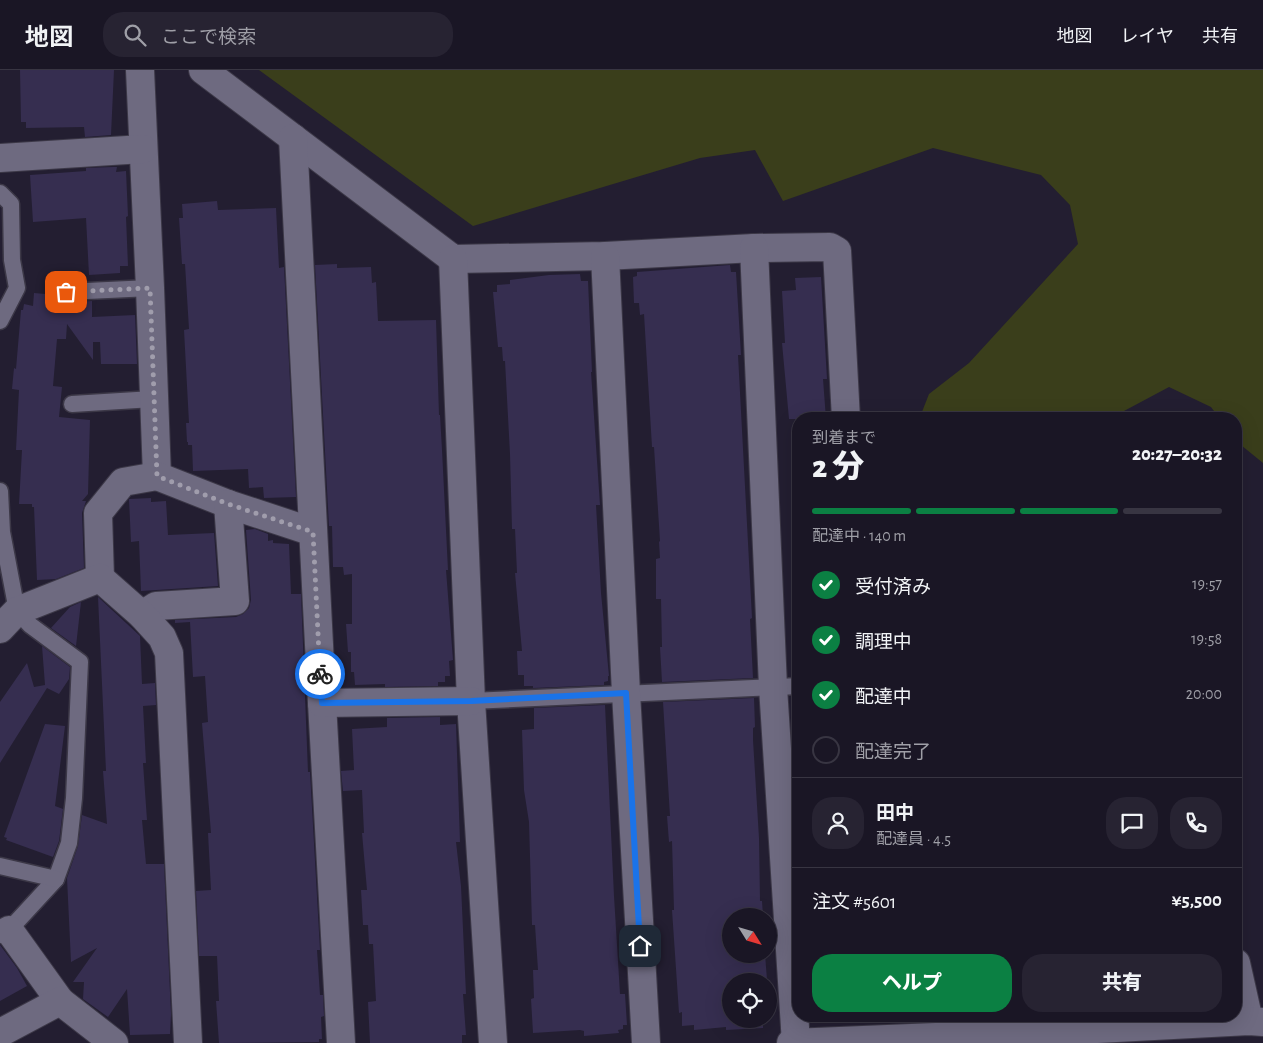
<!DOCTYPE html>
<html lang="ja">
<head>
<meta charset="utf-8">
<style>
	:root { --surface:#1a1625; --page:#272332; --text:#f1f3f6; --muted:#9f9fa7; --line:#383542; --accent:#0b8043 }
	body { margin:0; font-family:"Alegreya Sans","Noto Sans JP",sans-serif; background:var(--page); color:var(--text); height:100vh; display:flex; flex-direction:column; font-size:19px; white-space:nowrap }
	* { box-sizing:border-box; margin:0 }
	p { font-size:16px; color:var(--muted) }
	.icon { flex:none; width:28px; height:28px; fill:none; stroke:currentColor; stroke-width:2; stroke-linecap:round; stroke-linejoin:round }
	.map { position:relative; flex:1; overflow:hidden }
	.drawer { position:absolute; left:792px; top:342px; width:450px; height:610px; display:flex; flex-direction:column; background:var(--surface); border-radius:20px; box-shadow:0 5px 20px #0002,0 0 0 1px var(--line) }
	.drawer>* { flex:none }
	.needle { width:32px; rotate:127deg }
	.fabs { position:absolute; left:722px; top:838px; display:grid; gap:10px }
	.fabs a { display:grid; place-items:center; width:55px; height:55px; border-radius:50%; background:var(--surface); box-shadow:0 5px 20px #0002,0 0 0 1px var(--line); font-size:25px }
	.pin { position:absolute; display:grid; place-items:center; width:42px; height:42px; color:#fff; margin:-21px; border-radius:10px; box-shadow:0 2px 8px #0006 }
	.courier { position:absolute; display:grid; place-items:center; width:50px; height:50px; margin:-25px; border:4px solid #1a73e8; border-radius:50%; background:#fff; color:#222; box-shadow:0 1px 6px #0007 }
	.head em { font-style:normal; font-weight:800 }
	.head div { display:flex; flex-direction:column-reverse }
	.head { display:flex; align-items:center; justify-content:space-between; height:85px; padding:0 20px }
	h1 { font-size:32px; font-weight:800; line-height:38px }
	.bar { display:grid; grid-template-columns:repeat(4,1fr); gap:8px 5px; align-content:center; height:60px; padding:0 20px }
	.bar i { height:6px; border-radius:4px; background:var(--line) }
	.bar .selected { background:var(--accent) }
	.bar p { grid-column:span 4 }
	.line { display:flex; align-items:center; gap:12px; padding:0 20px; border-top:1px solid var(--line) }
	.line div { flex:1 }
	.round { display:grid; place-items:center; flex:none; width:52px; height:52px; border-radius:20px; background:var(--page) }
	ol { padding:0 20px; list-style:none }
	li { display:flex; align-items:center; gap:15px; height:55px }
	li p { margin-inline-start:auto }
	li .icon { padding:5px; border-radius:50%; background:var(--accent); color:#fff; stroke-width:4 }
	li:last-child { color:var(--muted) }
	li i { width:28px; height:28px; border:2px solid var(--line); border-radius:50% }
	.button { display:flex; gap:10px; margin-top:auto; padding:10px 20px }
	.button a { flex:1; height:58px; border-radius:20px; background:var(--accent); color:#fff; font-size:20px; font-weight:800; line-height:58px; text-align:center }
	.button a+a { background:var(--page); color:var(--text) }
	header { display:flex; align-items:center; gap:30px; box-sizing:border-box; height:70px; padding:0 25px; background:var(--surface); border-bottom:1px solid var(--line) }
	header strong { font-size:24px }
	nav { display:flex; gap:28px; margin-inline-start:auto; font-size:18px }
	.search { width:350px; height:45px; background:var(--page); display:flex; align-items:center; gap:12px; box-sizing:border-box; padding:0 18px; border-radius:20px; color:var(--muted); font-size:19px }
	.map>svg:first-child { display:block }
</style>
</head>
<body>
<header>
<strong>地図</strong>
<div class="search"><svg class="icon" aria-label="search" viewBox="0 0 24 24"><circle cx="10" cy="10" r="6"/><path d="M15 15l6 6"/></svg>ここで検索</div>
<nav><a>地図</a><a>レイヤ</a><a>共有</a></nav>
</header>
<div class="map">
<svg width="1263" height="973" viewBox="0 0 1263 973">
	<rect width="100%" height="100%" fill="#231e31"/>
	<!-- green -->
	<polygon fill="#3a3e1b" points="259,0 1263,0 1263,393 1236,371 1236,349 1220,349 1211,337 1169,317 1109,349 920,347 929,324 969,293 1078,174 1070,135 1041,105 933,78 783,131 755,80 700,88 473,156"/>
	<!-- building -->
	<g fill="#362e50">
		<polygon points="20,0 114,0 111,65 85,67 84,57 26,58 26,52 21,52"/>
		<polygon points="113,97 117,97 116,102 126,101 128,146 126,147 128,196 120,196 120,203 89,205 86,148 33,152 30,105 86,101 86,98"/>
		<polygon points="217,131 218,140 276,138 279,198 284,197 296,427 264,428 263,417 249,418 248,399 193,401 192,375 188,375 188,372 187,372 186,353 189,353 184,260 189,259 185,194 182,194 179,148 183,148 182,134"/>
		<polygon points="337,194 337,198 371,197 372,213 376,212 378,251 436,250 439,345 440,345 442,380 448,500 446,500 453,590 449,591 450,606 445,606 445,612 438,612 438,616 385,617 385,614 355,615 354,602 351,602 351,582 348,582 346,554 352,554 352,504 344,505 343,497 333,497 332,456 329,456 315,195"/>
		<polygon points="730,195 731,202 736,202 741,285 738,285 752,548 750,549 753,608 662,612 660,577 662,577 661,529 656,529 656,489 660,488 659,472 660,471 654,377 652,377 644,244 640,245 639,233 634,233 633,207 637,206 637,202"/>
		<polygon points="580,204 581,211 588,211 592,302 591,302 600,435 596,435 601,523 609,606 608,606 608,611 604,612 604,615 533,618 533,616 524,616 524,605 518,605 517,581 522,581 515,503 517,503 515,459 512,459 510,384 505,291 503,291 502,277 498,277 493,222 497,222 497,215 510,214 510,210 549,205"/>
		<polygon points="821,207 827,309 823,309 826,349 789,349 782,273 785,273 782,221 796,220 795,208"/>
		<polygon points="34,223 57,225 61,231 66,232 92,231 92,247 135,245 137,294 101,294 100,272 93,272 93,290 67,254 66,269 57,269 53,316 62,317 59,347 90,350 88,424 82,431 86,431 82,443 84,498 56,509 37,510 34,437 32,437 32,434 19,434 22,380 16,380 19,320 12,319 14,298 16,299 21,240 23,240 24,234 33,236"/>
		<polygon points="151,428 151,432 166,431 168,465 214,463 218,516 141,521 139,471 131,472 129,429"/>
		<polygon points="255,459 268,464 268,471 273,470 273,473 289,474 291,524 301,524 308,702 310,702 320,880 317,880 320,925 323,925 324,946 321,947 322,969 319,969 319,972 219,973 216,931 219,931 217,886 199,886 196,821 211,820 208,763 211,763 202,653 208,652 205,606 193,607 190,552 175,553 175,550 236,547 243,544 249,538 251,530 246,460"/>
		<polygon points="98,527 140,566 142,614 155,613 156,635 143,636 146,693 143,693 147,750 142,750 146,794 164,794 171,944 170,964 130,965 127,919 108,947 83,929 84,912 73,912 97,878 71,892 67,808 78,776 82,745 107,754 103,701 106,701"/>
		<polygon points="81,532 76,576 51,558 70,537"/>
		<polygon points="42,576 70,597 69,609 59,624 47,618 0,693 0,632 27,593 34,617 45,615"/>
		<polygon points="754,628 755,657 753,658 753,670 759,768 760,831 762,831 763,846 731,846 731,884 765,884 767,910 731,911 731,949 763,949 763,958 726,960 726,957 694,960 694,955 682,956 682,942 679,943 672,840 674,840 672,771 669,772 667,746 670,746 663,632"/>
		<polygon points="605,635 614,826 620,924 625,924 627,955 623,955 623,959 618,960 619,963 584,966 584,961 580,960 533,963 531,929 534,928 533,900 538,900 535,855 532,855 529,752 524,720 522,660 534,659 534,638"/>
		<polygon points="440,647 440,655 456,654 460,772 456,772 461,816 466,924 463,924 466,965 462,965 462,973 370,973 368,932 376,931 373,874 369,874 368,855 363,855 361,820 367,820 362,763 364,763 362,720 343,721 341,701 354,700 352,659 387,657 387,648"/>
		<polygon points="45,654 65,656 55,736 63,739 59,771 53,787 6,770 7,768 4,767"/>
		<polygon points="0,875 17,898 27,916 0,931"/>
	</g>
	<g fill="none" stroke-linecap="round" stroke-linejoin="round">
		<!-- lane casing -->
		<g stroke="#3c3847" stroke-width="19">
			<g id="lane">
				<polyline points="0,123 11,134 12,190 17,218 0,251"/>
				<polyline points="66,222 150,218"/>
				<polyline points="72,334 153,329"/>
				<polyline points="0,421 2,462 17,541 30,555 80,592 74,728 69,773 56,809 9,860 2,865"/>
				<polyline points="471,631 799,616"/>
				<polyline points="0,796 56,809"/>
			</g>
		</g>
		<!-- street casing -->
		<g stroke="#3c3847" stroke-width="30">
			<g id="street">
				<polyline points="140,0 150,218 157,406 228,434 313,462"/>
				<polyline points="203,0 453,189 605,186 754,178 830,177 837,181 846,349"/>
				<polyline points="293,68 322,633 341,973"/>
				<polyline points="0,88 143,79"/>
				<polyline points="754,178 773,617 796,973"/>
				<polyline points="605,186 626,623 646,973"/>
				<polyline points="453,189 471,631 493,973"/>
				<polyline points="100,508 98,443 123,412 157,406"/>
				<polyline points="142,545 156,536 235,531 228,434"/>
				<polyline points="0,559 17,541 100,508 142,545 162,567 169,583 188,973"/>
				<polyline points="322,633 471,631"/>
				<polyline points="9,860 60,931"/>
				<polyline points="1236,893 1249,951"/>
				<polyline points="0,963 60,931 114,973"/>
				<polyline points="791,973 984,965 1249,951 1263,952"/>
			</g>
		</g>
		<!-- lane -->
		<use href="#lane" stroke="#6e6a80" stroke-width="16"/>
		<!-- street -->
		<use href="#street" stroke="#6e6a80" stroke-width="28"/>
	</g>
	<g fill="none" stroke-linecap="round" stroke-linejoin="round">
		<!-- done -->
		<polyline stroke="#a09dac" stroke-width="5" stroke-dasharray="0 9" points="66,222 150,218 157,406 228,434 313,462 320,604"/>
		<!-- route -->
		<polyline stroke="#1a73e8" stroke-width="6" points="320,604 322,633 471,631 626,623 640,876"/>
	</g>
</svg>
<div class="fabs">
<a><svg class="needle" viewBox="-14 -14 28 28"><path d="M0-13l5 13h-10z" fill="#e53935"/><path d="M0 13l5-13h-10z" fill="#9f9fa7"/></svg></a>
<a><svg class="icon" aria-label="locate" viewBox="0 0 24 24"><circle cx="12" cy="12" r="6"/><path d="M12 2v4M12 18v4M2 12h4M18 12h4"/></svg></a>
</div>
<div class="pin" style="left:66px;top:222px;background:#ea580c"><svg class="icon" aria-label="bag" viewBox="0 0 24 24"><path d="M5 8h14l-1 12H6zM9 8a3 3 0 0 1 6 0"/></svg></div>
<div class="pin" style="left:640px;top:876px;background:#1f2937"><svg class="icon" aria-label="home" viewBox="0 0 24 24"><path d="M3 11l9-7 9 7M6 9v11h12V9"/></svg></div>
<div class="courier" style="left:320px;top:604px"><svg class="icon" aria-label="bike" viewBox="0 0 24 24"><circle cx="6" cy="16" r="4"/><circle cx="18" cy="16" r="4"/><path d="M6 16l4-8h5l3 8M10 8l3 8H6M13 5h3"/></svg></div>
<section class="drawer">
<div class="head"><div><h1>2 分</h1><p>到着まで</p></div><em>20:27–20:32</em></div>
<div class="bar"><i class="selected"></i><i class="selected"></i><i class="selected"></i><i></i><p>配達中 · 140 m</p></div>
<ol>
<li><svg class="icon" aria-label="check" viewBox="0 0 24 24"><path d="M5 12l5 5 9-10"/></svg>受付済み<p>19:57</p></li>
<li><svg class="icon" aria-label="check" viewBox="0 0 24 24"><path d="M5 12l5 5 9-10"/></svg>調理中<p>19:58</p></li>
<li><svg class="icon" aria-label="check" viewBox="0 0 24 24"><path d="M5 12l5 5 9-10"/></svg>配達中<p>20:00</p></li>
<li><i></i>配達完了</li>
</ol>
<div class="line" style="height:90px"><a class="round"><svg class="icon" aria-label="person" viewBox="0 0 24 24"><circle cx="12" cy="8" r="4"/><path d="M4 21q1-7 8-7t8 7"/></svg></a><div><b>田中</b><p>配達員 · 4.5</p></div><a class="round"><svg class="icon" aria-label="chat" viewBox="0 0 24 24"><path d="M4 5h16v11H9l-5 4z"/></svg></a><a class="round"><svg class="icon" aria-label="phone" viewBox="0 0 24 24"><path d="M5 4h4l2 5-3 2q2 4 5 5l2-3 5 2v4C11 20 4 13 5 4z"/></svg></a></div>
<div class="line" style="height:65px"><div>注文 #5601</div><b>¥5,500</b></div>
<div class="button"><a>ヘルプ</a><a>共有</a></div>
</section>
</div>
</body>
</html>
